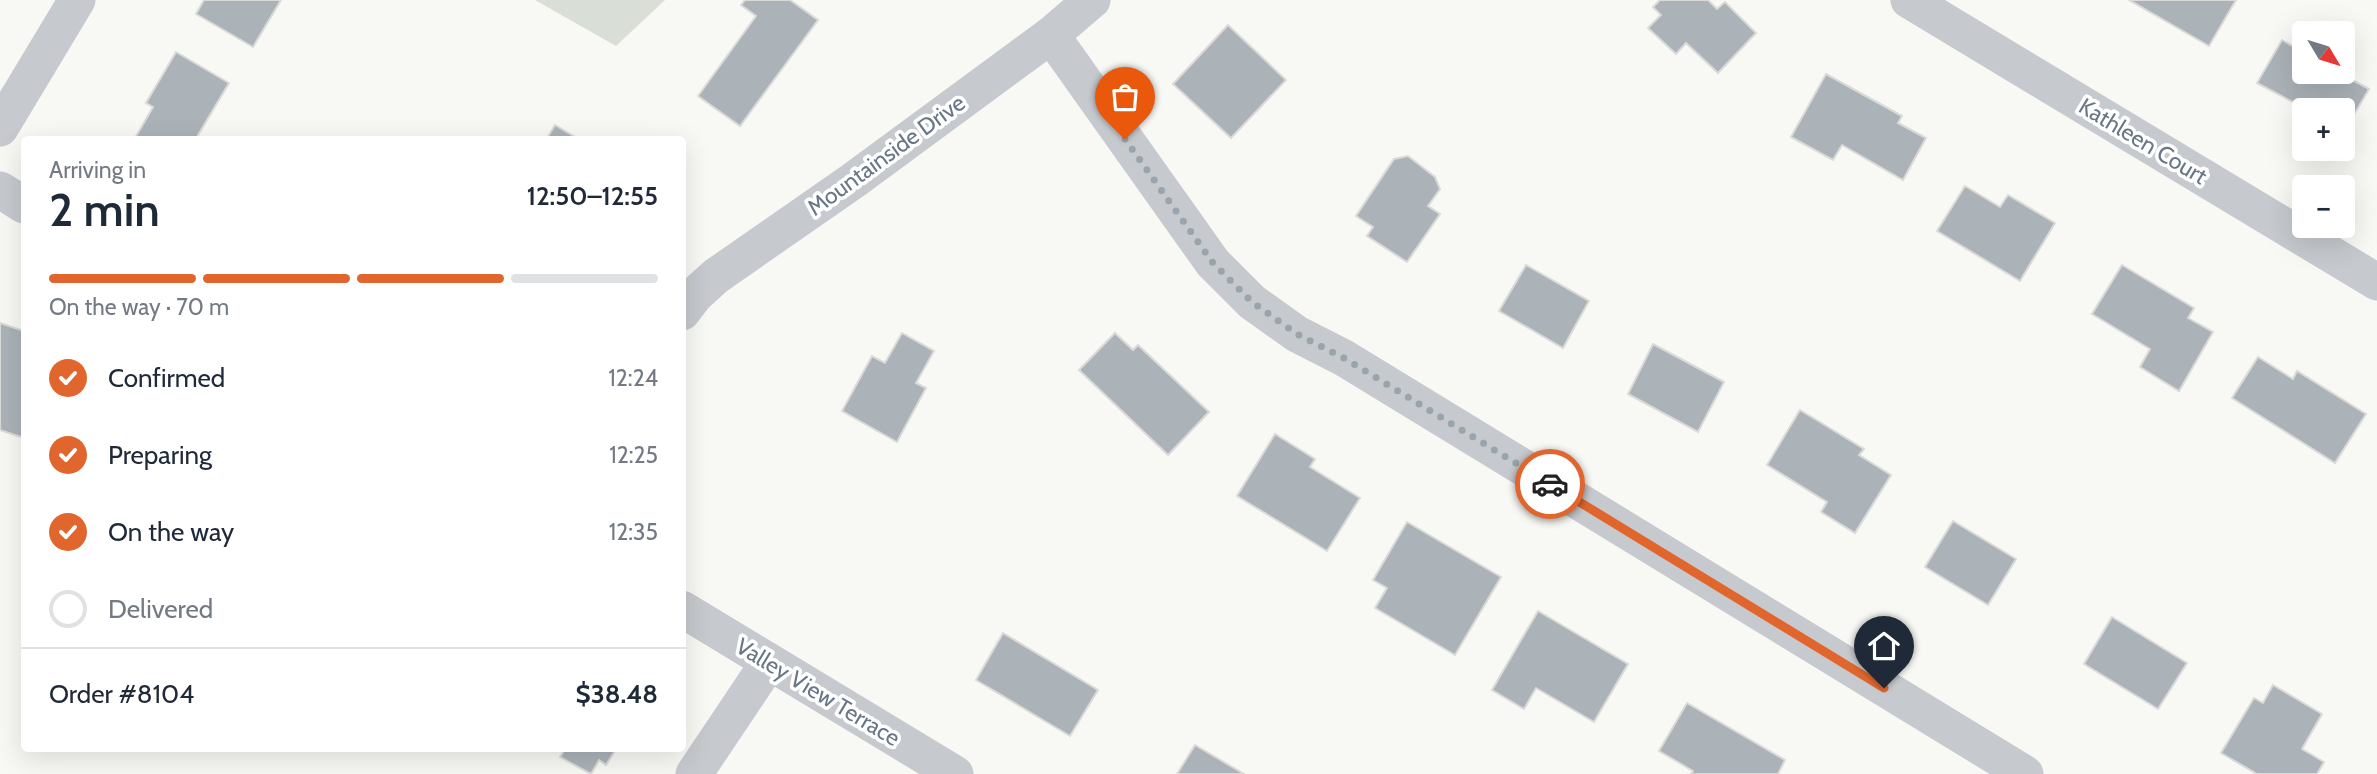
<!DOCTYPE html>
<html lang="en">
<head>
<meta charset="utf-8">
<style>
	:root { --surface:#fff; --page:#f2f2f3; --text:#1f2937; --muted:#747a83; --line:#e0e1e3; --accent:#e0662d }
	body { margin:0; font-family:Cabin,sans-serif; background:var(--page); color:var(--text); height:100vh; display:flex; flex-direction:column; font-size:26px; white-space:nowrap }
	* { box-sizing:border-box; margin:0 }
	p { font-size:23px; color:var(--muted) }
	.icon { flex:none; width:38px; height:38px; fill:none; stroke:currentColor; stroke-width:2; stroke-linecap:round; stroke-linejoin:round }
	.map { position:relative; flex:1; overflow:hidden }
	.drawer { position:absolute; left:21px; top:136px; width:665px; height:616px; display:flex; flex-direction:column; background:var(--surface); border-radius:7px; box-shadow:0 7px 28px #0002 }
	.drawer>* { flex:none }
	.needle { width:46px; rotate:128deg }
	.fabs { position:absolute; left:2292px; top:21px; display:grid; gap:14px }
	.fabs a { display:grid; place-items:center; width:63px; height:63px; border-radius:7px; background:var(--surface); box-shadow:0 7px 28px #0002; font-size:35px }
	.pin { position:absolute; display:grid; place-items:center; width:60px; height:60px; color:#fff; margin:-72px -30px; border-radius:50% 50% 50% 0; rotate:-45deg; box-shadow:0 0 7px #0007 }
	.pin .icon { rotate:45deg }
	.courier { position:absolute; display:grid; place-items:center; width:70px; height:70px; margin:-35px; border:5px solid #e0662d; border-radius:50%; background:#fff; color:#222; box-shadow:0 2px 9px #0007 }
	.summary em { font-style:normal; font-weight:600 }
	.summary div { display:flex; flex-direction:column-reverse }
	.summary { display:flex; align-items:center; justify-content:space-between; height:119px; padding:0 28px }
	h1 { font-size:46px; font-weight:600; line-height:52px }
	.bar { display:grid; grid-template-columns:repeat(4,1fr); gap:10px 7px; align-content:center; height:84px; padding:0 28px }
	.bar i { height:9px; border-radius:5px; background:var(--line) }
	.bar .on { background:var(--accent) }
	.bar p { grid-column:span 4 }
	.line { display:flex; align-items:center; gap:18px; padding:0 28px; border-top:2px solid var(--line) }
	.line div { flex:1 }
	ol { padding:0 28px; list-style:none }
	li { display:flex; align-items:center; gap:21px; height:77px }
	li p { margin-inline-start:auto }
	li .icon { padding:7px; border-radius:50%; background:var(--accent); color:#fff; stroke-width:4 }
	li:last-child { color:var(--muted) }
	li i { width:38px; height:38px; border:4px solid var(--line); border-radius:50% }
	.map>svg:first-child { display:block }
</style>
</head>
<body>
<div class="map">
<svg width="2377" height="774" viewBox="0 0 2377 774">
	<rect width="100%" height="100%" fill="#f8f8f5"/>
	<!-- green -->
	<polygon fill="#d9dfd6" points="535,0 665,0 616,46"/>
	<!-- building -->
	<g fill="#abb2b8" stroke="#dadad8" stroke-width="2">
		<polygon points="204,0 281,0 253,47 196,14"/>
		<polygon points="745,0 790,0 818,20 740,126 698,96 756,16 741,5"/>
		<polygon points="1660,0 1708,0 1717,9 1725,2 1756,33 1718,73 1686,43 1676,54 1648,28 1661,15 1653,7"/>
		<polygon points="2129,0 2236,0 2209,46"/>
		<polygon points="1228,25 1286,80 1231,138 1173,84"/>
		<polygon points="2282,40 2305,53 2305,72 2338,72 2369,89 2345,130 2343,110 2308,110 2257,83"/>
		<polygon points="176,52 229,83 195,140 134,140 153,107 146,103"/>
		<polygon points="1826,74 1902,116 1898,123 1926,138 1903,180 1842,145 1833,160 1791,137"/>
		<polygon points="555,125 580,140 546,140"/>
		<polygon points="1408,156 1435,177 1440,189 1428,206 1440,214 1407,262 1367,236 1373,227 1356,216 1394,159"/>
		<polygon points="1965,186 2000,207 2008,195 2055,223 2020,281 1937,231"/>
		<polygon points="1526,265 1589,301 1563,348 1499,311"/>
		<polygon points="2122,265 2194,308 2188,318 2213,332 2179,391 2140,367 2150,349 2092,314"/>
		<polygon points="0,323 24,331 24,438 0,430"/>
		<polygon points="902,333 934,351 916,383 926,388 897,442 842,411 872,356 885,363"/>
		<polygon points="1115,333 1133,350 1138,345 1209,412 1168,455 1079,370"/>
		<polygon points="1653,344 1724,382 1698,432 1628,394"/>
		<polygon points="2258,357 2293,379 2297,371 2366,414 2335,463 2232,398"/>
		<polygon points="1800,410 1864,449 1859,455 1891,475 1855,533 1821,512 1827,502 1767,465"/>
		<polygon points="1275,434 1315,459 1310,467 1360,498 1327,551 1237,496"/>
		<polygon points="1953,521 2016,559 1988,605 1925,567"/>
		<polygon points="1407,522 1501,577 1455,655 1375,608 1387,588 1373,580"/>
		<polygon points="1538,611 1628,664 1594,722 1536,688 1524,709 1492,690"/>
		<polygon points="2112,617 2187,663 2158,709 2084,664"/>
		<polygon points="1003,633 1098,690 1070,736 976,680"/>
		<polygon points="2273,685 2322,714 2302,749 2324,762 2317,774 2257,774 2221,753 2254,698 2263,703"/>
		<polygon points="1687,703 1785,760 1778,774 1691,774 1693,771 1659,751"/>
		<polygon points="1195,745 1244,774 1177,774"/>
		<polygon points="565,749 616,749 606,765 599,760 591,774 560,757"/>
	</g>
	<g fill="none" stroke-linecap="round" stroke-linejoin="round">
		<!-- street -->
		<g stroke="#c6c9cd" stroke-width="37">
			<polyline points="1909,0 2377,282"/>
			<polyline points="1051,35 1213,263 1252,302 1297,334 1344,358 2025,774"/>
			<polyline points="0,128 77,0"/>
			<polyline points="0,190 24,205"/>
			<polyline points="682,312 695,295 716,276 854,180 1051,35 1092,0"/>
			<polyline points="682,609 955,774"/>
			<polyline points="694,774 769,662"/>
		</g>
	</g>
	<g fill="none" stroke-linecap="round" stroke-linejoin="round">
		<!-- done -->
		<polyline stroke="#9aa4ad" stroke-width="7" stroke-dasharray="0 12.6" points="1125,139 1213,263 1252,302 1297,334 1344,358 1550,484"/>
		<!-- route -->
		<polyline stroke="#e0662d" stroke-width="9" points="1550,484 1884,688"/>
	</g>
	<g text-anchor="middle" stroke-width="7" stroke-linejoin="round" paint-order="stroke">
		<!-- street labels -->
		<g font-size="23" fill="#687686" stroke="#fff">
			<text transform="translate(2143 141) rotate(31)" y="8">Kathleen Court</text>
			<text transform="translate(886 155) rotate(-36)" y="8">Mountainside Drive</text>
			<text transform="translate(818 692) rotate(31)" y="8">Valley View Terrace</text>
		</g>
	</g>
</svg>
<div class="fabs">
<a><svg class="needle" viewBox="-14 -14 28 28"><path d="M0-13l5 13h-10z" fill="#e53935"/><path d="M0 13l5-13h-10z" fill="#747a83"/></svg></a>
<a>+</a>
<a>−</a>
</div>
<div class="pin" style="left:1125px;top:139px;background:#ea580c"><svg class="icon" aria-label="bag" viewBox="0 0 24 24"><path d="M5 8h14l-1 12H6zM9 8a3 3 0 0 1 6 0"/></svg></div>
<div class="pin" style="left:1884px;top:688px;background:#1f2937"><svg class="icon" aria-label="home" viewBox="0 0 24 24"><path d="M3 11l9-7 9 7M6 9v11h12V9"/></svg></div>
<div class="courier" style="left:1550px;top:484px"><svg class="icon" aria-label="car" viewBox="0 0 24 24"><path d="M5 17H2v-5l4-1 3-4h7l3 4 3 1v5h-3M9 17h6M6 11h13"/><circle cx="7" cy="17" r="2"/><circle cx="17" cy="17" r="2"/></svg></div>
<section class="drawer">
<div class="summary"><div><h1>2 min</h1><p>Arriving in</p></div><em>12:50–12:55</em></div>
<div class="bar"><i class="on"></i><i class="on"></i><i class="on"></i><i></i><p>On the way · 70 m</p></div>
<ol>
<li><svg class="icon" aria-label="check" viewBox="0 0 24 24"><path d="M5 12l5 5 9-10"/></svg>Confirmed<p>12:24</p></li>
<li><svg class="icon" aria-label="check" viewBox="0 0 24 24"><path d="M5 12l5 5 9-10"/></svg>Preparing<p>12:25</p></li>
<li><svg class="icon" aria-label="check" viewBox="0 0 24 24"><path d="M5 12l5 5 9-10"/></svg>On the way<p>12:35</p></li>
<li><i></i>Delivered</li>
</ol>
<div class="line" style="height:91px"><div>Order #8104</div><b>$38.48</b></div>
</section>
</div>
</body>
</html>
